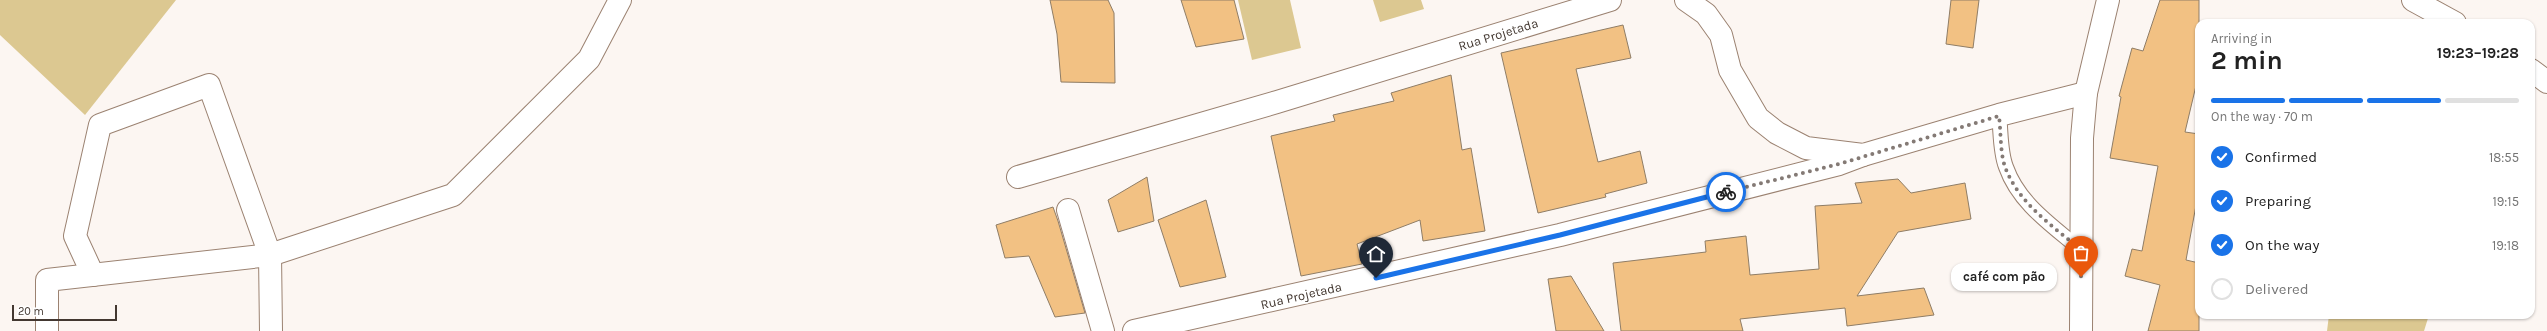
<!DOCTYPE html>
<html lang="en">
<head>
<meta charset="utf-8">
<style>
	:root { --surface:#fff; --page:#f6f6f6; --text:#222; --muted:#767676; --line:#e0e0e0; --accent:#1a73e8 }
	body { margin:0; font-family:Karla,sans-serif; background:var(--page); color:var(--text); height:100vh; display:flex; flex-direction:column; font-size:15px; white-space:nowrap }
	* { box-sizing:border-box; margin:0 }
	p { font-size:13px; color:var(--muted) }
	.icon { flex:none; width:22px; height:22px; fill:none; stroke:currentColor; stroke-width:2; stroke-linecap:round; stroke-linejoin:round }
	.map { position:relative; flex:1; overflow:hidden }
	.details { position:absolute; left:2195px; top:19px; width:340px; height:300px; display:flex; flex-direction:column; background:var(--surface); border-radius:12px; box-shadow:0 1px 3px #0004 }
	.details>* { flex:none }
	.scale { position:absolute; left:12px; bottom:10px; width:105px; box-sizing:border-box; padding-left:4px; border:2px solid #433831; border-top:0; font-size:11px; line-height:14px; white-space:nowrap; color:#433831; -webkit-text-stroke:3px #fff; paint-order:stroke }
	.pin { position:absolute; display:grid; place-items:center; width:34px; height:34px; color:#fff; margin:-41px -17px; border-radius:50% 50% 50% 0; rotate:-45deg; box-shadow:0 0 4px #0007 }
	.pin .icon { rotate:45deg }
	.courier { position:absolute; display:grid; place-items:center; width:40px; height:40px; margin:-20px; border:3px solid #1a73e8; border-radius:50%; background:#fff; color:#222; box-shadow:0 1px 5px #0007 }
	.bubble { position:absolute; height:28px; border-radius:12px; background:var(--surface); box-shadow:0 1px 3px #0004; font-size:13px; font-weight:700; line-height:28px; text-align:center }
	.head em { font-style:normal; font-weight:700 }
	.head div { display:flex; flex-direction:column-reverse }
	.head { display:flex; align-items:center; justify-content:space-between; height:68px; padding:0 16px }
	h1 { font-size:26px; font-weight:700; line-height:30px }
	.bar { display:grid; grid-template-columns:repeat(4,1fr); gap:6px 4px; align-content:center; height:48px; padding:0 16px }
	.bar i { height:5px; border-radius:3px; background:var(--line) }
	.bar .current { background:var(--accent) }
	.bar p { grid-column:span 4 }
	ol { padding:0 16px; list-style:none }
	li { display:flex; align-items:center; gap:12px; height:44px }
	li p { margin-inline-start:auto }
	li .icon { padding:4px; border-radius:50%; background:var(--accent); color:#fff; stroke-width:4 }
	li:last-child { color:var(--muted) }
	li i { width:22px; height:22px; border:2px solid var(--line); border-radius:50% }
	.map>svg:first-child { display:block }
</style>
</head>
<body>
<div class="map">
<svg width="2547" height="331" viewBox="0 0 2547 331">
	<rect width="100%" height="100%" fill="#fcf6f2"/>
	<!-- green -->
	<g fill="#dcc891">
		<polygon points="0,0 176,0 85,115 0,35"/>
		<polygon points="1238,0 1290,0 1301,48 1252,60"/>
		<polygon points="1373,0 1421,0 1424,9 1380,22"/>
		<polygon points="2329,315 2429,315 2424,331 2327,331"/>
	</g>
	<!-- building -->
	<g fill="#f2c183" stroke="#8f7d66">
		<polygon points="1050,0 1108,0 1114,13 1115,83 1061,82 1057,34"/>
		<polygon points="1181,0 1234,0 1244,39 1196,47"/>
		<polygon points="1951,0 1979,0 1973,48 1946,44"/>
		<polygon points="2160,0 2199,0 2199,73 2185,132 2199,134 2199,189 2186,260 2199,263 2199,331 2148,331 2160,285 2125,276 2132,249 2142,251 2158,166 2110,158 2121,97 2119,96 2132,48 2143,51"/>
		<polygon points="1623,25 1631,58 1576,69 1598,162 1640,151 1647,183 1605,194 1606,197 1538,213 1501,53"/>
		<polygon points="1451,75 1462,150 1471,148 1485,231 1423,241 1420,220 1357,244 1362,264 1301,276 1271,136 1335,121 1333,115 1394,101 1391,93"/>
		<polygon points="1147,177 1154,221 1118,232 1108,200"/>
		<polygon points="1898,179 1911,193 1965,183 1971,219 1898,232 1857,296 1924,288 1934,315 1847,326 1845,308 1740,319 1743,331 1621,331 1613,263 1706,252 1705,241 1746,236 1750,275 1819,269 1815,206 1862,203 1855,183"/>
		<polygon points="1206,200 1226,277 1180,287 1158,220"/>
		<polygon points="1053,207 1058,221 1085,313 1055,317 1029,256 1005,258 996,225"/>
		<polygon points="1571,276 1604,331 1556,331 1548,279"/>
	</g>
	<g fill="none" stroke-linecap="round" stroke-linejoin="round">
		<!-- lane casing -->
		<g stroke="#9b8271" stroke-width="16">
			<path id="lane" d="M 1999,115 C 2001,132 2000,152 2006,167 C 2019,204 2053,226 2081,250"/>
		</g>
		<!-- street casing -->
		<g stroke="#9b8271" stroke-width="24">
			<g id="street">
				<polyline points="1686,0 1706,14 1721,35 1730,70 1758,118 1777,133 1806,148 1863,155 1999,115 2086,93"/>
				<polyline points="2413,0 2455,23"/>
				<polyline points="2531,70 2547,82"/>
				<polyline points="1018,177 1277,102 1610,0"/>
				<polyline points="1068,210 1103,331"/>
				<polyline points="93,275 75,236 100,125 209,85 270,255 271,331"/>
				<polyline points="47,331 47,280 270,255 453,195 589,59 620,0"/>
				<polyline points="1134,331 1560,235 1839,164 1863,155"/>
			</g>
		</g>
		<!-- primary casing -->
		<g stroke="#9b8271" stroke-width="24">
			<polyline id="primary" points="2081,331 2082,138 2086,93 2108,0"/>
		</g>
		<!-- lane -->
		<use href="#lane" stroke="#fff" stroke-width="14"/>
		<!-- street -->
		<use href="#street" stroke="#fff" stroke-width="22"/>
		<!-- primary -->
		<use href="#primary" stroke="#fff" stroke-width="22"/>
	</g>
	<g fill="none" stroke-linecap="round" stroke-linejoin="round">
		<!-- done -->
		<path stroke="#847a75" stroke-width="4" stroke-dasharray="0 7.2" d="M 1726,192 L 1839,164 L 1999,116 C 2001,132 2000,152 2005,167 C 2019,204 2053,226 2081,250 L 2081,277"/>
		<!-- route -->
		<polyline stroke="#1a73e8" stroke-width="5" points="1376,278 1560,235 1726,192"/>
	</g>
	<g text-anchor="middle" stroke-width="3" stroke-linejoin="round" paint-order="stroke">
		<!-- street labels -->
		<g font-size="13" fill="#433831" stroke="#fff">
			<text transform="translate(1498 34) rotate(-17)" y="5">Rua Projetada</text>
			<text transform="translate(1301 295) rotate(-13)" y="5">Rua Projetada</text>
		</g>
	</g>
</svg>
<div class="scale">20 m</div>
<div class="pin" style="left:2081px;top:277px;background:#ea580c"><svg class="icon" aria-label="bag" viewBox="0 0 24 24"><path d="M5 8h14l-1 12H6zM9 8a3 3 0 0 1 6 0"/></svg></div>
<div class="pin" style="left:1376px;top:278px;background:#1f2937"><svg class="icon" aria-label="home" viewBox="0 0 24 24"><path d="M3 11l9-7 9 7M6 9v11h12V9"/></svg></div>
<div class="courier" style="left:1726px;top:192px"><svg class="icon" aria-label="bike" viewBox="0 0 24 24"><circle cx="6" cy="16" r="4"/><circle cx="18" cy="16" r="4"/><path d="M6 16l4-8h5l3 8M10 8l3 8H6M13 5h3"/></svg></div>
<div class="bubble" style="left:1951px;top:263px;width:106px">café com pão</div>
<section class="details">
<div class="head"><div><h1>2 min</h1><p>Arriving in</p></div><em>19:23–19:28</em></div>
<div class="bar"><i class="current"></i><i class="current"></i><i class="current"></i><i></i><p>On the way · 70 m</p></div>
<ol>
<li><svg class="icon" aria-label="check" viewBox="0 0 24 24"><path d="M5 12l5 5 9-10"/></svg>Confirmed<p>18:55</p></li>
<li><svg class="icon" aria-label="check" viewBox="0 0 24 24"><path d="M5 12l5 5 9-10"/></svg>Preparing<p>19:15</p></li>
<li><svg class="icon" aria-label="check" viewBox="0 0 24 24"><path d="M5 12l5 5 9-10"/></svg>On the way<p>19:18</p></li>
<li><i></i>Delivered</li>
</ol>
</section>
</div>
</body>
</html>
